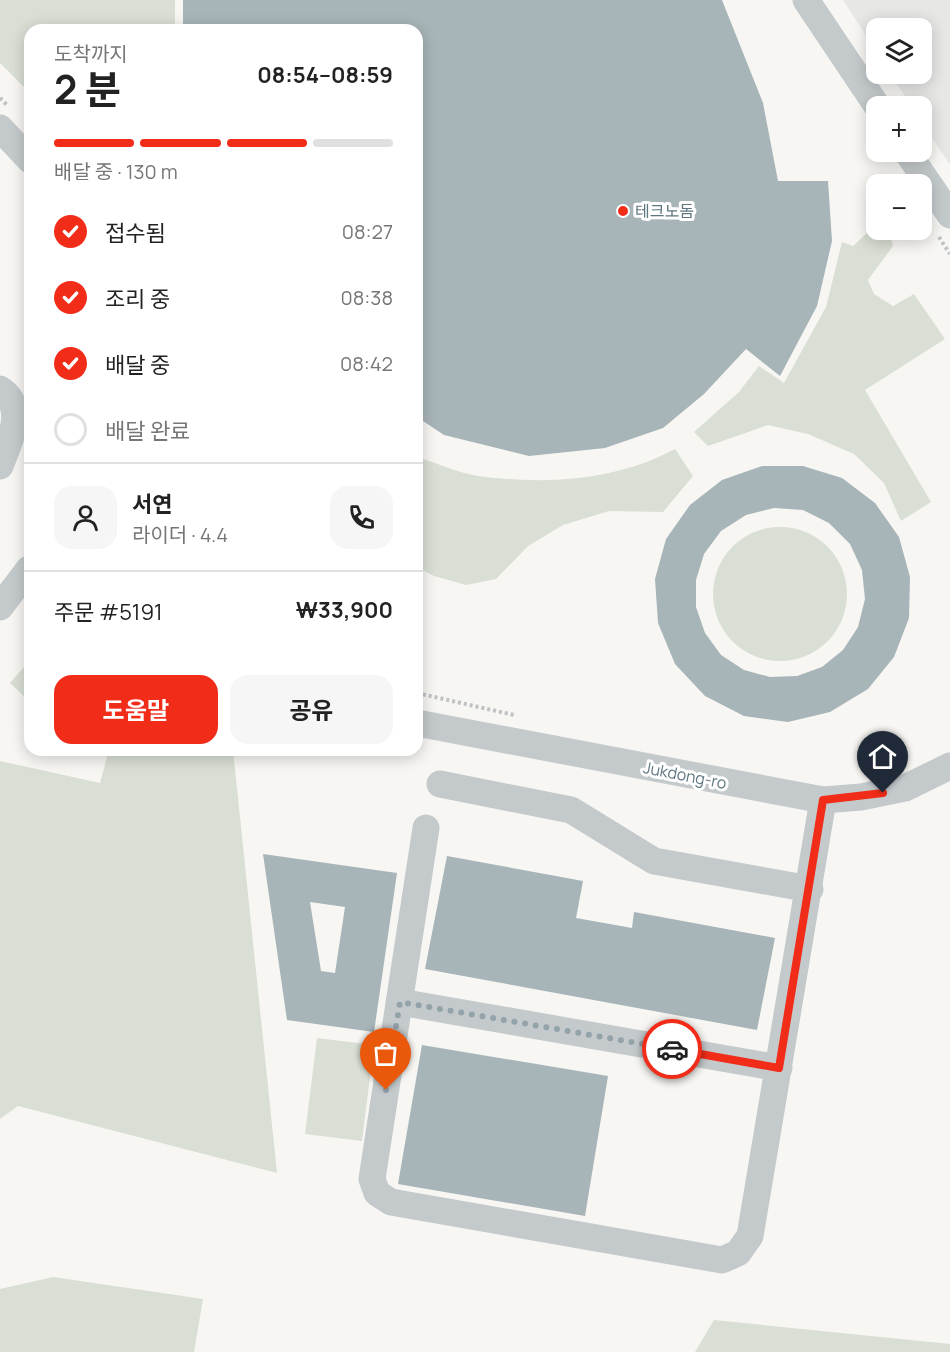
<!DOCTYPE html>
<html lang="ko">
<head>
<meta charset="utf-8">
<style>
	:root { --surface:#fff; --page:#f6f6f6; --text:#222; --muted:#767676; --line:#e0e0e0; --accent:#f12d19 }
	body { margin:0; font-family:Manrope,"Noto Sans KR",sans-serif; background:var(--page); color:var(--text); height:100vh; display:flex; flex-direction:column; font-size:22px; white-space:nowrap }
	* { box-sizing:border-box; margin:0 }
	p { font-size:20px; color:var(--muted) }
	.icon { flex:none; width:33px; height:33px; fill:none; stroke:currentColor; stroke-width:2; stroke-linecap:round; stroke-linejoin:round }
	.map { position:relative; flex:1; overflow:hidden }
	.drawer { position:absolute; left:24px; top:24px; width:399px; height:732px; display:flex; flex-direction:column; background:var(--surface); border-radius:18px; box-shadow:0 3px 15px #0003 }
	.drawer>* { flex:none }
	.fabs { position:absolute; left:866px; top:18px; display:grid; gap:12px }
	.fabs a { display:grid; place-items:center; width:66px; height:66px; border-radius:12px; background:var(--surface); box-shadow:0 3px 15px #0003; font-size:30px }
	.pin { position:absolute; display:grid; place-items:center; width:51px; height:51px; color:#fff; margin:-62px -26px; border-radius:50% 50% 50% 0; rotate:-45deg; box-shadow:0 0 6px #0007 }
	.pin .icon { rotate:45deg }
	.courier { position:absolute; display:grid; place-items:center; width:60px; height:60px; margin:-30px; border:4px solid #f12d19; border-radius:50%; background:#fff; color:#222; box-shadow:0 2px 8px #0007 }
	.headline em { font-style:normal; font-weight:700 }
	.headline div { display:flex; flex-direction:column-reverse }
	.headline { display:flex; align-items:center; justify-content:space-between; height:102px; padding:0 30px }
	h1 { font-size:39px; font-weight:700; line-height:45px }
	.bar { display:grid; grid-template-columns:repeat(4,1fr); gap:9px 6px; align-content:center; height:72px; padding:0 30px }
	.bar i { height:8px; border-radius:4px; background:var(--line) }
	.bar .selected { background:var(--accent) }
	.bar p { grid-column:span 4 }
	.line { display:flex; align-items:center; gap:15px; padding:0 30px; border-top:2px solid var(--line) }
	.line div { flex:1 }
	.round { display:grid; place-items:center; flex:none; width:63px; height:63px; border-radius:18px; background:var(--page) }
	ol { padding:0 30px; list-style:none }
	li { display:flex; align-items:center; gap:18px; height:66px }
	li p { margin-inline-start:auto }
	li .icon { padding:6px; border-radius:50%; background:var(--accent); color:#fff; stroke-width:4 }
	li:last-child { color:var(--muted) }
	li i { width:33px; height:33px; border:3px solid var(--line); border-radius:50% }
	.button { display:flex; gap:12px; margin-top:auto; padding:12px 30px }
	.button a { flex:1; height:69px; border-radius:18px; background:var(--accent); color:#fff; font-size:24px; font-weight:700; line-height:69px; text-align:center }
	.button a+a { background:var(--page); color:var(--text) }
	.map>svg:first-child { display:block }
</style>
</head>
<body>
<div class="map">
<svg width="950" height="1352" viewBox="0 0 950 1352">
	<rect width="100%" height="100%" fill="#f7f6f3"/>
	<!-- built -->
	<polygon fill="#e7e8e6" points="843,0 950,0 950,165 921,121 921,106 912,106 890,74 921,74 921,28 876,28 876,51"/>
	<!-- green -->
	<g fill="#d9dfd4">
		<polygon points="0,0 175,0 175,30 30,30 30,93 0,63"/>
		<polygon points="874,185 876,230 889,230 893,246 868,280 874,294 893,306 914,294 945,339 865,390 931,502 901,521 884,483 854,454 808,434 768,425 708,446 694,432 739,392 759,366 784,383 826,307 842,242 853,246 870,230"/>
		<path d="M 675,449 L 693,476 L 663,512 L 609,511 L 563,525 L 528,546 L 496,579 L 466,585 L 434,576 L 417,567 L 417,457 C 437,463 458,473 478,476 C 544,485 616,481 675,449 Z"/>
		<circle cx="780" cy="594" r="67"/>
		<polygon points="30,660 30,702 10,683"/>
		<polygon points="109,750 233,750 277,1173 18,1106 0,1119 0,761 100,783"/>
		<polygon points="317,1038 374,1045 362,1141 305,1134"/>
		<polygon points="53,1277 203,1299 194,1352 0,1352 0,1289"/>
		<polygon points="714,1320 950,1344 950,1352 695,1352"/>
	</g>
	<!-- building -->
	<g fill="#a7b4b8" fill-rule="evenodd">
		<polygon points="183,0 722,0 763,103 778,181 828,181 832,241 817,306 780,376 746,349 704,394 663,428 605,448 529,456 444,435 417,417 417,30 183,30"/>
		<path d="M 762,466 L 803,466 L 842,478 L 875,503 L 899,537 L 910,577 L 909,618 L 894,657 L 868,689 L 830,712 L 788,722 L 744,716 L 705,696 L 675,664 L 658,623 L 655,579 L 666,539 L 690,505 L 722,480 ZM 774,508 L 803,510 L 829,523 L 850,544 L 862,570 L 865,599 L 858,627 L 843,650 L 822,667 L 797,676 L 770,677 L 744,670 L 721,655 L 705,633 L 696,607 L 696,580 L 704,554 L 721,531 L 746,515 Z"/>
		<path d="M 263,854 L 397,873 L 374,1032 L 287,1020 ZM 310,902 L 345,907 L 335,973 L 321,971 Z"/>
		<polygon points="447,856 583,881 576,918 632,928 634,912 775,938 757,1030 425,969"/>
		<polygon points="422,1045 608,1076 585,1216 398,1184"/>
	</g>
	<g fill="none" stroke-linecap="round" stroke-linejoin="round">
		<!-- path -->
		<g stroke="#bfc2c4" stroke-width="4" stroke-dasharray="3 3" stroke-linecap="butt">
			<polyline points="0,98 7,105"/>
			<polyline points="869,129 876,140"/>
			<polyline points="939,237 950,254"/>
			<polyline points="417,693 514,715"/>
		</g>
		<!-- minor -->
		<g stroke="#c4c9cc" stroke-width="27">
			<polyline points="806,0 877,106"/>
			<polyline points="0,128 30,160"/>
			<polyline points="907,152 950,215"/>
			<path d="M 0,389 C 28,407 9,442 0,466"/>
			<polyline points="0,607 29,569"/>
			<polyline points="417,723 823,800 861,797 905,788 950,766"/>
			<polyline points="440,784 571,810 654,861 810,889"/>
			<polyline points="426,828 372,1179 377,1193 391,1202 722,1260 738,1253 750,1236 823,800"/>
			<polyline points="400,1002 779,1068"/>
		</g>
	</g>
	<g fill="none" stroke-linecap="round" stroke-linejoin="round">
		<!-- done -->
		<polyline stroke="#94a3a9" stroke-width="6" stroke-dasharray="0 10.8" points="386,1090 400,1002 672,1049"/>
		<!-- route -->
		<polyline stroke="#f12d19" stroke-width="8" points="672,1049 779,1068 823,800 883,793"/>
	</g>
	<!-- markers -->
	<circle fill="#f12d19" stroke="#fff" stroke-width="2" cx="623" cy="211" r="6"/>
	<g text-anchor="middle" stroke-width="6" stroke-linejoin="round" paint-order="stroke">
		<!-- poi labels -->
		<g font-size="16" fill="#5f7781" stroke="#fff" text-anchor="start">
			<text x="635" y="217">테크노돔</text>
		</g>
		<!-- street labels -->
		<g font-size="16" fill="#5f7781" stroke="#fff">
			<text transform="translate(685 775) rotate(11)" y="6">Jukdong-ro</text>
		</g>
	</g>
</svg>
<div class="fabs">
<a><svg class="icon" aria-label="layers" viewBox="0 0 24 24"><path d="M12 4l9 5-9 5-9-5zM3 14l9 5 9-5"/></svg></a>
<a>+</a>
<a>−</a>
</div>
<div class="pin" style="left:386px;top:1090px;background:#ea580c"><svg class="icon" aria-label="bag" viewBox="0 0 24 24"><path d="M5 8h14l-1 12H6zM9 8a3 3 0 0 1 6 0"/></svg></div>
<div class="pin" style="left:883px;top:793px;background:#1f2937"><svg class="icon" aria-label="home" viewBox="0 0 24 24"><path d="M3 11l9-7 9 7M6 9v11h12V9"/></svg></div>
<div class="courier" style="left:672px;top:1049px"><svg class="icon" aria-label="car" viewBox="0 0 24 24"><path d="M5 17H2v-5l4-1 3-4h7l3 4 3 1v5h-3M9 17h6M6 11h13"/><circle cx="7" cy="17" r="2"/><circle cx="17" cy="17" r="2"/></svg></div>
<section class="drawer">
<div class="headline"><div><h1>2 분</h1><p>도착까지</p></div><em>08:54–08:59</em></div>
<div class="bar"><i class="selected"></i><i class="selected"></i><i class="selected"></i><i></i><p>배달 중 · 130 m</p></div>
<ol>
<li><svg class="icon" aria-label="check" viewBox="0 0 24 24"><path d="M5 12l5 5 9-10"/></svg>접수됨<p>08:27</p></li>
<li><svg class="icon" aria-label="check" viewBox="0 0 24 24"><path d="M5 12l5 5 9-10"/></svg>조리 중<p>08:38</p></li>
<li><svg class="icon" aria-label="check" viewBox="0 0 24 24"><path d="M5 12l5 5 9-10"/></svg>배달 중<p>08:42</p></li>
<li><i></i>배달 완료</li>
</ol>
<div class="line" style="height:108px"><a class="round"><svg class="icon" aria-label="person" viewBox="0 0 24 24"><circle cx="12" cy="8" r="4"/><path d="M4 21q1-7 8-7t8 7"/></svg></a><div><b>서연</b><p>라이더 · 4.4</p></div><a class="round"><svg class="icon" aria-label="phone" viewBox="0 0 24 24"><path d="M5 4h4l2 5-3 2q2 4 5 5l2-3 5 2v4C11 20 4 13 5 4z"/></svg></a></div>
<div class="line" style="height:78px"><div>주문 #5191</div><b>₩33,900</b></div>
<div class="button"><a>도움말</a><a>공유</a></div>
</section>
</div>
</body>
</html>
